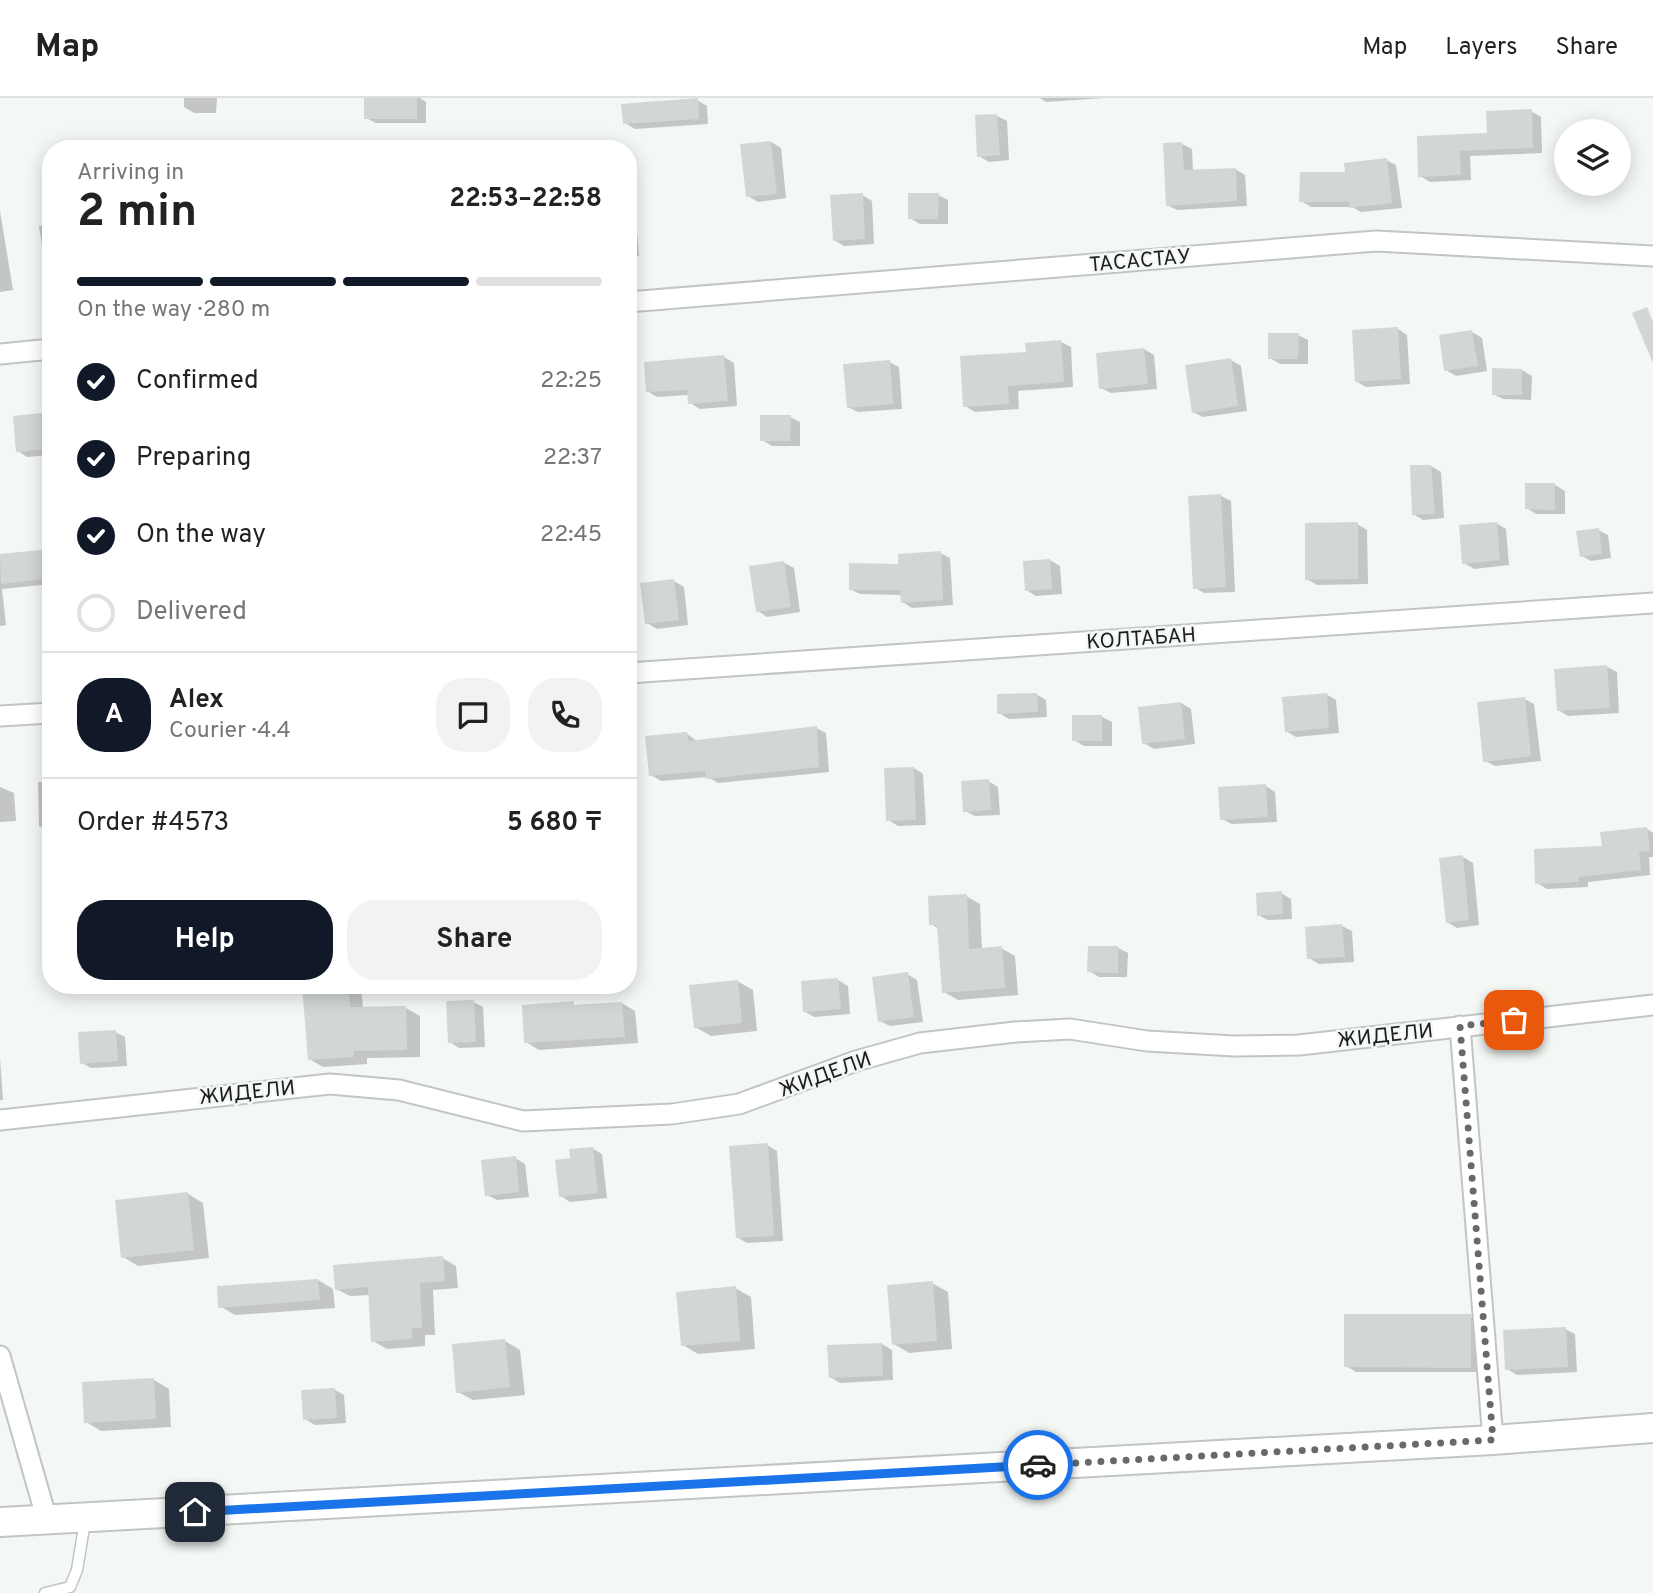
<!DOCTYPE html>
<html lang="en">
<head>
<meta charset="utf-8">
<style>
	:root { --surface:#fff; --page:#f2f2f2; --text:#222; --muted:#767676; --line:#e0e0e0; --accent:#111827 }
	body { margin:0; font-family:Overpass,sans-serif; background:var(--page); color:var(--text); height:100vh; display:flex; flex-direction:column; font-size:26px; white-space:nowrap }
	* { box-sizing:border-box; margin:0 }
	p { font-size:23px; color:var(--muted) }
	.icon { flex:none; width:38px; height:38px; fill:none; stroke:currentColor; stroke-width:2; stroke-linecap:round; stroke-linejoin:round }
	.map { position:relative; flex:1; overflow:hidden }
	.panel { position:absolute; left:42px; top:42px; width:595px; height:854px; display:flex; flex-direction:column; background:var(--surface); border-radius:28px; box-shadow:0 4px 18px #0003 }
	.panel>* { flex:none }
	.tools { position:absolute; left:1554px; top:21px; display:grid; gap:14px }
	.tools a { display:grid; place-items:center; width:77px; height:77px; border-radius:50%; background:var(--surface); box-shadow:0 4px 18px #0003; font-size:35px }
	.pin { position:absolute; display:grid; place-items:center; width:60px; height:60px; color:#fff; margin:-30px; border-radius:14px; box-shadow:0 4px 10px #0006 }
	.courier { position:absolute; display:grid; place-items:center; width:70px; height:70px; margin:-35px; border:5px solid #1a73e8; border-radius:50%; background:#fff; color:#222; box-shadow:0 2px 9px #0007 }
	.overview em { font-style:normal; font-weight:700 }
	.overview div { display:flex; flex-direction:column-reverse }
	.overview { display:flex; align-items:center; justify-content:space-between; height:119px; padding:0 35px }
	h1 { font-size:46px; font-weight:700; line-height:52px }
	.bar { display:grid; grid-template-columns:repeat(4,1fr); gap:10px 7px; align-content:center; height:84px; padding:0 35px }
	.bar i { height:9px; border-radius:5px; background:var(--line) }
	.bar .on { background:var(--accent) }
	.bar p { grid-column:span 4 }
	.line { display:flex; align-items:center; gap:18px; padding:0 35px; border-top:2px solid var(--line) }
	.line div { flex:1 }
	.round { display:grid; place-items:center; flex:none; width:74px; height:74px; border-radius:28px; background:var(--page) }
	ol { padding:0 35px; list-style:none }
	li { display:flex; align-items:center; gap:21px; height:77px }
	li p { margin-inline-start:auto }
	li .icon { padding:7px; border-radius:50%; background:var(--accent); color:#fff; stroke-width:4 }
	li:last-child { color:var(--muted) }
	li i { width:38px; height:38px; border:4px solid var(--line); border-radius:50% }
	.button { display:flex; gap:14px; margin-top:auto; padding:14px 35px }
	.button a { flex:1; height:80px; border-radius:28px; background:var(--accent); color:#fff; font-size:28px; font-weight:700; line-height:80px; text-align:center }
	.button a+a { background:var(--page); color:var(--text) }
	header { display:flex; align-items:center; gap:42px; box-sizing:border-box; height:98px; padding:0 35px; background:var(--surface); border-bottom:2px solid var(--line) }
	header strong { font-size:33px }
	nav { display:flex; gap:38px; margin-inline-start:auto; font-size:24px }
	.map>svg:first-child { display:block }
</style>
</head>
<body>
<header>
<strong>Map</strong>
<nav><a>Map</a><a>Layers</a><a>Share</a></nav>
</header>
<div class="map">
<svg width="1653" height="1495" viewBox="0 0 1653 1495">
	<rect width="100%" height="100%" fill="#f4f8f4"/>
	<!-- shadow -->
	<g fill="#0003">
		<polygon points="184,0 217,0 216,15 194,15 184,9"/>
		<polygon points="366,0 420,0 426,4 426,25 376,25 366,20"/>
		<polygon points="1040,0 1104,0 1046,4"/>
		<polygon points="697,2 707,8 708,26 635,31 625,25"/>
		<polygon points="1531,13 1541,19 1542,55 1470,58 1471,82 1430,84 1420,78 1419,39 1489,36"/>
		<polygon points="997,18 1007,23 1009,62 989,64 979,58"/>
		<polygon points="771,44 781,50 786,100 758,104 748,98"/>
		<polygon points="1182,46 1192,51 1193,74 1235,71 1245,77 1247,108 1177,112 1167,107"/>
		<polygon points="1386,62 1396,67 1402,110 1361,114 1352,109 1311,109 1301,103 1347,76"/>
		<polygon points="862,97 872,103 874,146 844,148 834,142"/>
		<polygon points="938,97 948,102 948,126 920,126 910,120"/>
		<polygon points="0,113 13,192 0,194"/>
		<polygon points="628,116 636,121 639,158 628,158"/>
		<polygon points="51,126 51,176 46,173 39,128"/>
		<polygon points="1398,231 1407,237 1410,286 1366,289 1356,283"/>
		<polygon points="1472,234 1482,240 1487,273 1456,278 1446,272"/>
		<polygon points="1298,237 1308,242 1308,266 1280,266 1270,260"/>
		<polygon points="1061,244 1071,249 1073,289 1018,293 1019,311 975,314 965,308 1028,256"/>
		<polygon points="1144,251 1154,257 1157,291 1111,295 1101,290"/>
		<polygon points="724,259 734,265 737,308 700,311 690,305 689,297 657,299 647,293"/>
		<polygon points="1231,262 1241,268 1247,313 1203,319 1193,314"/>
		<polygon points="889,264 899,269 902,311 858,314 848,309"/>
		<polygon points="1522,272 1532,278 1531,302 1503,301 1493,296"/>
		<polygon points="51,316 51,357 27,359 18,353"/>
		<polygon points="790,319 800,324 800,348 772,348 762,342"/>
		<polygon points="1431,368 1441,374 1444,420 1423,422 1413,416"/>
		<polygon points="1555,387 1565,393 1565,416 1536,416 1527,410"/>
		<polygon points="1221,398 1231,403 1235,494 1204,495 1195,490"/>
		<polygon points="1496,425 1506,431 1509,467 1474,471 1464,465"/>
		<polygon points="1357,426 1367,432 1368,486 1317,487 1307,481"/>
		<polygon points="1598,432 1608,437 1611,460 1591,463 1582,458"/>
		<polygon points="51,453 51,486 2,491 6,527 0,528 0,458"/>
		<polygon points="940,455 950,460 953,507 912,510 903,504 902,497 860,496 850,491 900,467"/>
		<polygon points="1050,462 1060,468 1062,496 1036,498 1026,492"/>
		<polygon points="784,465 794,470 800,514 767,519 758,513"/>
		<polygon points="674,483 684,489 688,527 657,531 647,525"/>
		<polygon points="1607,569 1617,574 1619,615 1568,618 1558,612"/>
		<polygon points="1036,596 1046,602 1047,619 1009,621 999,615"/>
		<polygon points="1326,596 1336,602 1339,635 1296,639 1286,633"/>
		<polygon points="1524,601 1534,606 1541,663 1495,668 1485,663"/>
		<polygon points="1181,605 1191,611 1195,646 1154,651 1144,645"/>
		<polygon points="1074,618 1102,619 1112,624 1112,648 1084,648 1074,642"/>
		<polygon points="816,630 826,635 829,674 718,685 708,679 661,683 651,677 687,636 697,643"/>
		<polygon points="914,670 923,676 926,727 898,728 888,722"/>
		<polygon points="988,683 998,689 1000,717 975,718 965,713"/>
		<polygon points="38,684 51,684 51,733 39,728"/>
		<polygon points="1266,688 1275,694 1277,724 1232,726 1222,721"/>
		<polygon points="0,689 14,695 16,723 0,724"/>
		<polygon points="1647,731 1653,735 1653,759 1649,759 1650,777 1588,784 1588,789 1547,791 1537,785"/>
		<polygon points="1463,759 1473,765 1479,827 1457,830 1447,824"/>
		<polygon points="1281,795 1291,801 1292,821 1268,822 1258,817"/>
		<polygon points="966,798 980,806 982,852 1001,850 1015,858 1018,897 958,902 944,894 939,831 931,826"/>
		<polygon points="1342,828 1352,833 1354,864 1319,866 1309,860"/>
		<polygon points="1118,850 1128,855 1127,879 1099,879 1089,873"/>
		<polygon points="907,876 917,882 923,924 890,928 880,923"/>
		<polygon points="838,882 848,888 850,916 814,919 804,913"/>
		<polygon points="737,883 753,892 757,933 711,938 695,929"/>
		<polygon points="304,887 361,887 363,911 406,910 420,918 420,959 367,960 367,966 323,969 309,961"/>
		<polygon points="473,904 483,909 485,949 459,950 450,944"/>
		<polygon points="622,905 635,913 638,945 539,952 526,944 523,909"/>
		<polygon points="115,934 125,939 127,968 91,970 82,965"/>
		<polygon points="0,960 3,1002 0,1002"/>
		<polygon points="767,1047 777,1053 783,1143 747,1145 737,1139"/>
		<polygon points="593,1051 602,1056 607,1100 570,1104 561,1098 572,1062"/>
		<polygon points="515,1060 525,1066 529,1099 497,1102 487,1097"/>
		<polygon points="188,1096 203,1105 209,1160 138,1168 123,1159"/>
		<polygon points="442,1160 456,1168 458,1190 433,1192 435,1237 425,1237 425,1248 387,1251 373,1243 370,1197 350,1198 336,1191"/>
		<polygon points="318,1182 333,1191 335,1210 235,1217 220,1208"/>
		<polygon points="932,1185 948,1194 952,1251 909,1255 894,1246"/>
		<polygon points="735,1190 751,1199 755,1251 698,1256 683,1247"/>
		<polygon points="1470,1218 1480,1224 1480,1274 1356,1274 1346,1268"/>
		<polygon points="1565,1231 1575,1236 1577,1274 1517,1277 1507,1271"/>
		<polygon points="505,1243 520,1252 525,1297 473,1302 458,1294"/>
		<polygon points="882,1246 892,1252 893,1282 840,1285 830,1279"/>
		<polygon points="154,1282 169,1291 171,1329 101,1333 86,1324"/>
		<polygon points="335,1292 344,1297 346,1325 315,1327 305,1321"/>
	</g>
	<!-- building -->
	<g fill="#d2d7d3">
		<rect x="364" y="0" width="53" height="21"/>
		<polygon points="698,0 699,21 623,26 621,6"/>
		<polygon points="1532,11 1533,50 1460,53 1461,77 1418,79 1417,38 1487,35 1486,13"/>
		<polygon points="997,16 1000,57 977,59 975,17"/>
		<polygon points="771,43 777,96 746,99 740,46"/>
		<polygon points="1182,44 1184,72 1236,70 1237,103 1166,108 1163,45"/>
		<polygon points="1387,60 1392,105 1350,110 1349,104 1299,104 1300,74 1345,74 1344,65"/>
		<polygon points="863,95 865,141 833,143 830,97"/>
		<polygon points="908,95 939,95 938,121 908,121"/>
		<polygon points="1647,209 1653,224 1653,265 1632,215"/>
		<polygon points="1398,229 1401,281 1355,284 1352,232"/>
		<polygon points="1472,232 1478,268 1444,273 1439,237"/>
		<polygon points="1268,235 1299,235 1298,261 1268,261"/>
		<polygon points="1061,242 1064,284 1008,288 1009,306 963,309 960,258 1026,254 1025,245"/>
		<polygon points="1144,250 1148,286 1099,291 1096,255"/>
		<polygon points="724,257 728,303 688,306 687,292 646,294 644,264"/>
		<polygon points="1231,260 1238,308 1192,315 1185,267"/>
		<polygon points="890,262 893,306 847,310 843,266"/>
		<polygon points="1492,270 1522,271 1522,297 1492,297"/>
		<polygon points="51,314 51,351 16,354 13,318"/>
		<polygon points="760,317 791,317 790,343 760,343"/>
		<polygon points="1410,367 1431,367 1435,416 1412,417"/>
		<polygon points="1525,385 1555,385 1555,412 1525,411"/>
		<polygon points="1221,396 1226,489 1193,491 1188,398"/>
		<polygon points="1358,424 1358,481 1305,482 1305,425"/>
		<polygon points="1497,424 1500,462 1462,466 1459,427"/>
		<polygon points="1599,430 1602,456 1580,459 1576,433"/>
		<polygon points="51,451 51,480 1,486 0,456"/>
		<polygon points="941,453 943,502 901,505 900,492 849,492 849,465 898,466 898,456"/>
		<polygon points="1050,461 1052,491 1025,493 1023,463"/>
		<polygon points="784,463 791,509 756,514 749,468"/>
		<polygon points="674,481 679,522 645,526 640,485"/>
		<polygon points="1607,567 1610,610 1557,613 1554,571"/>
		<polygon points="1037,595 1038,614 997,616 997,596"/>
		<polygon points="1327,595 1329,630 1285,634 1282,599"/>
		<polygon points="1525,599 1531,658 1483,664 1477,604"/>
		<polygon points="1181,604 1185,641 1142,646 1138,609"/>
		<rect x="1072" y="617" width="30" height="26"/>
		<polygon points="817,628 819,669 706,681 705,673 649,678 645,638 687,634 688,643"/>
		<polygon points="914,669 916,722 886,723 884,670"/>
		<polygon points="989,681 991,712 963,714 961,683"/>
		<polygon points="1266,686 1268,719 1220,722 1218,689"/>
		<polygon points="1647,729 1650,753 1639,754 1641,772 1579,779 1579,784 1535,786 1534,751 1602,748 1600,734"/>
		<polygon points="1463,757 1469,822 1446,825 1439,760"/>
		<polygon points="1282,793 1283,816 1257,818 1256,795"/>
		<polygon points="967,796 969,851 1002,848 1005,890 942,895 937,827 929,827 928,798"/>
		<polygon points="1342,826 1345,859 1307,861 1305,829"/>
		<polygon points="1088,848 1118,848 1118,875 1087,874"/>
		<polygon points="908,874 914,919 878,924 872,879"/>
		<polygon points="838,880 841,911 803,914 801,883"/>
		<polygon points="738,882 742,925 694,930 689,887"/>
		<polygon points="302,887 349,887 350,909 406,908 407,952 354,953 354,959 308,962"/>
		<polygon points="474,902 476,944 448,945 446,903"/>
		<polygon points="574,903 574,907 622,904 625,939 524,945 522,907"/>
		<polygon points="116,932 118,963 80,966 78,934"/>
		<polygon points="768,1045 774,1138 736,1140 729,1048"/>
		<polygon points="593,1049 598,1095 559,1099 555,1062 570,1060 569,1051"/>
		<polygon points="516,1058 519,1094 485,1098 481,1062"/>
		<polygon points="188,1094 194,1152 121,1160 115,1102"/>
		<polygon points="443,1158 445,1183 420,1185 422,1230 412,1230 412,1241 371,1244 368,1189 335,1192 333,1167"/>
		<polygon points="318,1181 320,1202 218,1210 217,1188"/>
		<polygon points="933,1183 937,1243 892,1247 887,1187"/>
		<polygon points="736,1188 740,1243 681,1248 676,1194"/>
		<polygon points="1344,1216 1471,1216 1471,1270 1344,1269"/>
		<polygon points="1566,1229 1568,1269 1505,1272 1503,1232"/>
		<polygon points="505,1241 510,1289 456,1295 452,1246"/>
		<polygon points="882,1245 883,1278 829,1280 827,1247"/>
		<polygon points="154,1280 156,1321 84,1325 82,1284"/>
		<polygon points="335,1290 337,1320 303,1322 301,1292"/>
	</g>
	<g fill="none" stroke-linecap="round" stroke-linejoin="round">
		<!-- lane casing -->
		<g stroke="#c1c6c2" stroke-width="13">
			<polyline id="lane" points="45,1495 70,1489 77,1472 85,1423"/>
		</g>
		<!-- street casing -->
		<g stroke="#c1c6c2" stroke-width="23">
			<g id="street">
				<polyline points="628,204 1376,143 1653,158"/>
				<polyline points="0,256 51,251"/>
				<polyline points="628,575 1653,505"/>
				<polyline points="0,618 51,615"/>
				<polyline points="1460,928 1493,1342"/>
				<polyline points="0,1022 330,986 399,992 523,1023 672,1016 739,1006 856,963 920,945 1015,934 1070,931 1147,943 1234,948 1299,947 1653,907"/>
				<polyline points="0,1258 47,1422"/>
			</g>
		</g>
		<!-- secondary casing -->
		<g stroke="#c1c6c2" stroke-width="32">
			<polyline id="secondary" points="0,1424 1493,1342 1653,1330"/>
		</g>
		<!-- lane -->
		<use href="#lane" stroke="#fff" stroke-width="10"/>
		<!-- street -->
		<use href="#street" stroke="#fff" stroke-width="19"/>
		<!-- secondary -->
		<use href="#secondary" stroke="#fff" stroke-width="28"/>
	</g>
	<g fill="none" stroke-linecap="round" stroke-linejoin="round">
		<!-- done -->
		<polyline stroke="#686a68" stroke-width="7" stroke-dasharray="0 12.6" points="1038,1367 1493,1342 1460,928 1514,922"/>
		<!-- route -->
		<polyline stroke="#1a73e8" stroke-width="9" points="195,1414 1038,1367"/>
	</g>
	<g text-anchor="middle" stroke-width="5" stroke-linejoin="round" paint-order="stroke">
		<!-- street labels -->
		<g font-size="21" fill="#1d1e1d" stroke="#f4f8f4">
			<text transform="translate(1140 162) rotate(-5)" y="7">ТАСАСТАУ</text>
			<text transform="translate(1141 540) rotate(-4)" y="7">КОЛТАБАН</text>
			<text transform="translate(1385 937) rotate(-6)" y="7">ЖИДЕЛИ</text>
			<text transform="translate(825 976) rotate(-20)" y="7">ЖИДЕЛИ</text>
			<text transform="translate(247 994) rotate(-6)" y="7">ЖИДЕЛИ</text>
		</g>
	</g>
</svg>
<div class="tools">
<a><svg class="icon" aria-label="layers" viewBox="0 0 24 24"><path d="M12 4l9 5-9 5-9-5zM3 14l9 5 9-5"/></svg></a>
</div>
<div class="pin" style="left:1514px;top:922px;background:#ea580c"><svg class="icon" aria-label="bag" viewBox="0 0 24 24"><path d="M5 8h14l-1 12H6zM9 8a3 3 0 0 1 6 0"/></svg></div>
<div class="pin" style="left:195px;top:1414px;background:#1f2937"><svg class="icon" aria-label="home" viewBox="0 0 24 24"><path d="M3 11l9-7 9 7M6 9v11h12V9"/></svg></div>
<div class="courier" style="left:1038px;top:1367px"><svg class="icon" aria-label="car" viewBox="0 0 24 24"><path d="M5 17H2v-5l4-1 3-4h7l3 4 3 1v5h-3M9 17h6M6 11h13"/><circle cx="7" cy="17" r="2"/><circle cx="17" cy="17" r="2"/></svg></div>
<section class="panel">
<div class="overview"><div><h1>2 min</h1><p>Arriving in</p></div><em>22:53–22:58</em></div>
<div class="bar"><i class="on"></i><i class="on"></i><i class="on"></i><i></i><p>On the way · 280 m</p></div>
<ol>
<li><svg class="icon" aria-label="check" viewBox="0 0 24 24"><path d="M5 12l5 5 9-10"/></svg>Confirmed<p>22:25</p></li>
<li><svg class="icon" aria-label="check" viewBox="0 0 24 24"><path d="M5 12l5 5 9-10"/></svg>Preparing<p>22:37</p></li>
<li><svg class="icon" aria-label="check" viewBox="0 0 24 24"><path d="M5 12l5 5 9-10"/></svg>On the way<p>22:45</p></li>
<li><i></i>Delivered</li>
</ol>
<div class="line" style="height:126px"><b class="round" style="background:var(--accent);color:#fff">A</b><div><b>Alex</b><p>Courier · 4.4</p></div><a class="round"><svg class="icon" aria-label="chat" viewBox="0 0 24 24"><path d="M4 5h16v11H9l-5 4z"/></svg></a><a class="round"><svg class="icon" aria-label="phone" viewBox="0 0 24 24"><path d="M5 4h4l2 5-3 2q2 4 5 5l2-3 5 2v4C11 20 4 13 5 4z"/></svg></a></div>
<div class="line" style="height:91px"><div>Order #4573</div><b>5 680 ₸</b></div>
<div class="button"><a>Help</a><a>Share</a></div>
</section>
</div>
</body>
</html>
